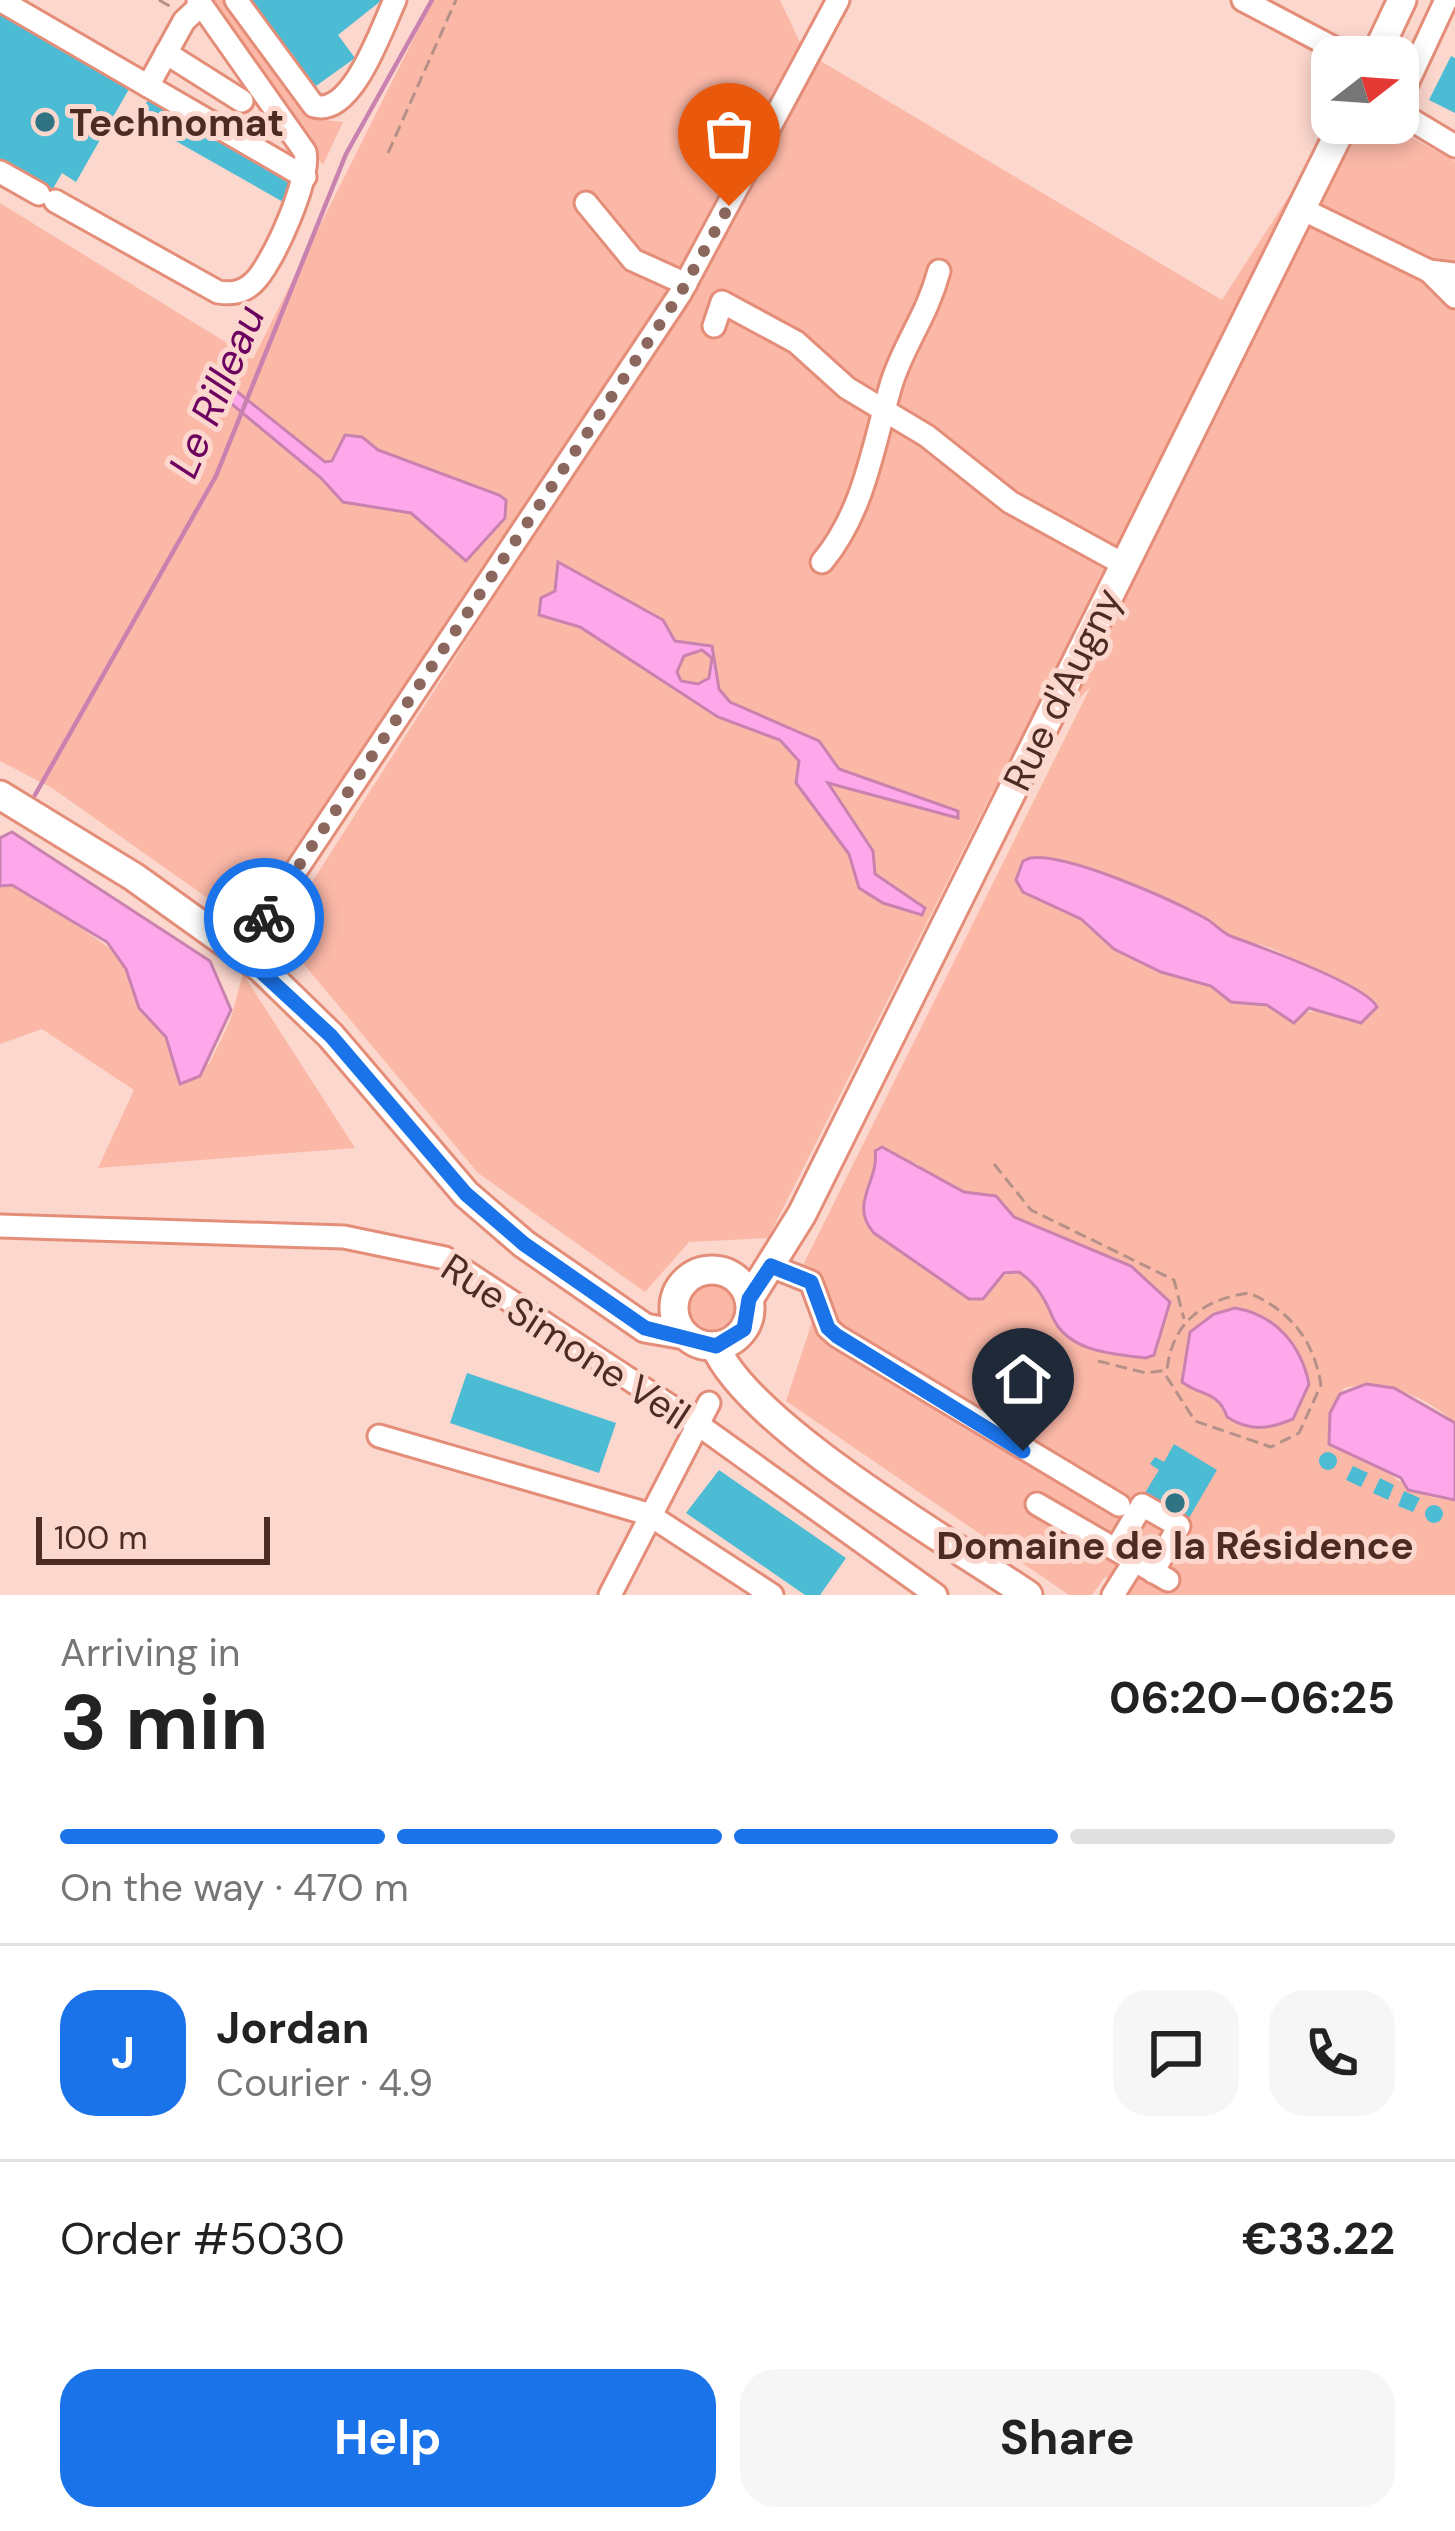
<!DOCTYPE html>
<html lang="en">
<head>
<meta charset="utf-8">
<style>
	:root { --surface:#fff; --page:#f6f6f6; --text:#222; --muted:#767676; --line:#e0e0e0; --accent:#1a73e8 }
	body { margin:0; font-family:"DM Sans",sans-serif; background:var(--page); color:var(--text); height:100vh; display:flex; flex-direction:column; font-size:45px; white-space:nowrap }
	* { box-sizing:border-box; margin:0 }
	p { font-size:39px; color:var(--muted) }
	.icon { flex:none; width:66px; height:66px; fill:none; stroke:currentColor; stroke-width:2; stroke-linecap:round; stroke-linejoin:round }
	.map { position:relative; height:1595px; overflow:hidden }
	.panel { display:flex; flex-direction:column; background:var(--surface); flex:1 }
	.panel>* { flex:none }
	.needle { width:78px; rotate:73deg }
	.buttons { position:absolute; left:1311px; top:36px; display:grid; gap:24px }
	.buttons a { display:grid; place-items:center; width:108px; height:108px; border-radius:24px; background:var(--surface); box-shadow:0 6px 18px #0003; font-size:60px }
	.scale { position:absolute; left:36px; bottom:30px; width:234px; box-sizing:border-box; padding-left:12px; border:6px solid #4e2b22; border-top:0; font-size:33px; line-height:42px; white-space:nowrap; color:#4e2b22; -webkit-text-stroke:9px #fcd7cd; paint-order:stroke }
	.pin { position:absolute; display:grid; place-items:center; width:102px; height:102px; color:#fff; margin:-123px -51px; border-radius:50% 50% 50% 0; rotate:-45deg; box-shadow:0 0 12px #0007 }
	.pin .icon { rotate:45deg }
	.courier { position:absolute; display:grid; place-items:center; width:120px; height:120px; margin:-60px; border:9px solid #1a73e8; border-radius:50%; background:#fff; color:#222; box-shadow:0 3px 15px #0007 }
	.summary em { font-style:normal; font-weight:700 }
	.summary div { display:flex; flex-direction:column-reverse }
	.summary { display:flex; align-items:center; justify-content:space-between; height:204px; padding:0 60px }
	h1 { font-size:78px; font-weight:700; line-height:90px }
	.bar { display:grid; grid-template-columns:repeat(4,1fr); gap:18px 12px; align-content:center; height:144px; padding:0 60px }
	.bar i { height:15px; border-radius:9px; background:var(--line) }
	.bar .selected { background:var(--accent) }
	.bar p { grid-column:span 4 }
	.line { display:flex; align-items:center; gap:30px; padding:0 60px; border-top:3px solid var(--line) }
	.line div { flex:1 }
	.round { display:grid; place-items:center; flex:none; width:126px; height:126px; border-radius:36px; background:var(--page) }
	.action { display:flex; gap:24px; margin-top:auto; padding:24px 60px }
	.action a { flex:1; height:138px; border-radius:36px; background:var(--accent); color:#fff; font-size:48px; font-weight:700; line-height:138px; text-align:center }
	.action a+a { background:var(--page); color:var(--text) }
	.map>svg:first-child { display:block }
</style>
</head>
<body>
<div class="map">
<svg width="1455" height="1595" viewBox="0 0 1455 1595">
	<rect width="100%" height="100%" fill="#fcd7cd"/>
	<!-- green -->
	<g fill="#fbb8a7" fill-rule="evenodd">
		<polygon points="204,0 229,0 315,119 343,122 323,165"/>
		<path d="M 433,0 L 780,0 L 804,51 L 1222,300 L 1336,123 L 1385,123 L 1455,161 L 1455,1423 C 1423,1395 1386,1380 1344,1388 L 1334,1404 C 1365,1449 1397,1499 1455,1500 L 1455,1595 L 1125,1595 L 1131,1584 L 1105,1577 L 1092,1595 L 1069,1595 L 786,1401 L 813,1319 L 801,1269 L 1091,686 L 992,793 L 768,1238 L 689,1242 L 645,1292 L 478,1173 L 297,956 L 298,904 L 508,575 L 490,562 L 280,888 L 233,916 L 52,788 L 0,761 L 0,203 L 253,359 ZM 1040,857 L 1093,869 L 1183,907 L 1233,937 L 1271,948 L 1362,992 L 1349,1022 L 1323,1010 L 1287,1015 L 1267,1005 L 1231,1002 L 1212,986 L 1161,972 L 1114,949 L 1082,919 L 1023,892 ZM 916,1163 L 930,1176 L 964,1192 L 987,1194 L 1013,1217 L 1131,1265 L 1168,1298 L 1158,1348 L 1146,1358 L 1109,1352 L 1065,1333 L 1042,1294 L 1019,1272 L 998,1277 L 983,1298 L 964,1296 L 874,1233 L 867,1226 L 868,1182 L 877,1165 ZM 1235,1308 C 1273,1316 1294,1342 1308,1377 L 1225,1413 L 1211,1393 L 1190,1388 L 1182,1368 L 1190,1358 L 1190,1333 Z"/>
		<polygon points="0,872 111,949 126,969 139,1008 166,1037 176,1070 209,1064 230,1021 243,974 355,1148 98,1168 134,1090 42,1029 0,1044"/>
		<circle cx="713" cy="1309" r="26"/>
	</g>
	<!-- water -->
	<g fill="#fea8eb" stroke="#c982af" stroke-width="3" fill-rule="evenodd">
		<polygon points="235,390 325,462 332,461 345,435 362,437 378,450 499,495 506,500 505,518 466,561 411,513 343,502 321,478 228,401"/>
		<path d="M 558,562 L 663,620 L 675,641 L 712,646 L 719,689 L 730,702 L 819,741 L 839,769 L 958,811 L 958,818 L 828,783 L 873,851 L 875,874 L 925,908 L 922,915 L 883,903 L 859,888 L 849,854 L 796,783 L 799,761 L 780,740 L 718,717 L 580,627 L 539,615 L 541,598 L 555,591 ZM 702,650 L 712,658 L 709,678 L 698,684 L 681,681 L 677,672 L 684,656 Z"/>
		<polygon points="12,832 210,961 231,1010 200,1076 180,1084 166,1037 139,1008 126,969 107,942 12,885 0,886 0,838"/>
		<path d="M 1030,858 C 1067,853 1168,898 1203,917 C 1214,922 1221,933 1233,937 C 1258,946 1366,985 1377,1007 L 1361,1023 L 1309,1008 L 1294,1023 L 1267,1005 L 1231,1002 L 1211,986 L 1161,972 L 1114,949 L 1081,919 L 1023,892 L 1016,880 L 1023,861 Z"/>
		<path d="M 882,1147 L 964,1192 L 996,1196 L 1014,1217 L 1131,1266 L 1170,1302 L 1154,1355 L 1146,1358 C 1113,1354 1069,1352 1053,1318 C 1045,1299 1037,1284 1019,1272 L 1004,1273 L 983,1299 L 969,1299 L 874,1233 C 848,1204 880,1180 875,1151 Z"/>
		<path d="M 1235,1308 C 1276,1315 1301,1345 1309,1384 L 1293,1419 C 1269,1429 1250,1432 1227,1417 C 1219,1391 1200,1396 1182,1382 L 1190,1332 L 1214,1314 Z"/>
		<polygon points="1366,1384 1394,1388 1455,1423 1455,1500 1408,1490 1401,1478 1329,1444 1330,1413 1340,1394"/>
	</g>
	<g fill="none" stroke-linecap="round" stroke-linejoin="round">
		<!-- stream -->
		<polyline stroke="#c982af" stroke-width="4.5" points="35,795 216,476 346,154 432,0"/>
	</g>
	<!-- building -->
	<g fill="#4cbbd4">
		<polygon points="243,0 382,0 338,35 355,58 309,91"/>
		<polygon points="0,4 14,12 9,20 129,89 76,182 62,173 51,192 0,164"/>
		<polygon points="1451,56 1455,58 1455,113 1429,100"/>
		<polygon points="148,100 297,184 285,203 137,119"/>
		<polygon points="467,1373 616,1423 599,1473 450,1423"/>
		<polygon points="1174,1444 1217,1470 1186,1523 1143,1496 1159,1470 1150,1464 1155,1457 1164,1462"/>
		<circle cx="1328" cy="1461" r="9"/>
		<polygon points="1353,1466 1368,1473 1361,1487 1346,1480"/>
		<polygon points="719,1470 846,1558 820,1595 805,1595 686,1513"/>
		<polygon points="1380,1478 1394,1485 1388,1500 1373,1493"/>
		<polygon points="1404,1491 1420,1498 1413,1512 1398,1506"/>
		<circle cx="1434" cy="1514" r="9"/>
	</g>
	<g fill="none" stroke-linecap="round" stroke-linejoin="round">
		<!-- minor casing -->
		<g stroke="#e48e79" stroke-width="27">
			<g id="minor">
				<polyline points="0,0 305,177"/>
				<path d="M 236,0 L 314,106 C 352,117 381,30 395,0"/>
				<polyline points="1243,0 1351,57"/>
				<polyline points="1446,0 1405,88 1400,113 1455,146"/>
				<polyline points="166,53 242,101"/>
				<polyline points="148,86 184,21 201,5"/>
				<polyline points="0,172 39,194"/>
				<path d="M 55,201 L 218,292 C 231,294 242,293 253,283 C 273,265 311,177 305,152 L 198,0"/>
				<polyline points="586,203 633,260 686,284"/>
				<polyline points="1302,209 1429,271 1455,274"/>
				<polyline points="1429,271 1455,297"/>
				<polyline points="714,326 722,302 796,342 847,388 927,436 1010,502 1123,564"/>
				<path d="M 822,562 C 865,511 873,444 892,382 C 905,342 927,316 939,271"/>
				<polyline points="241,953 680,294 838,0"/>
				<polyline points="0,1226 344,1237 445,1258 696,1423 936,1595"/>
				<polyline points="771,1266 811,1282 828,1328 837,1336 1119,1505"/>
				<polyline points="379,1436 648,1514 772,1595"/>
				<polyline points="1037,1504 1168,1580"/>
				<polyline points="1116,1549 1142,1505 1179,1526 1153,1572"/>
				<polyline points="610,1595 709,1403"/>
				<polyline points="1113,1595 1135,1560"/>
			</g>
		</g>
		<!-- major casing -->
		<g stroke="#e48e79" stroke-width="33">
			<g id="major">
				<polyline points="1375,57 1402,0"/>
				<polyline points="0,795 134,877 261,968 331,1036 466,1194 524,1244 645,1328 685,1335"/>
				<circle cx="712" cy="1308" r="38"/>
				<polyline points="749,1299 802,1214 1344,123"/>
				<path d="M 715,1346 C 749,1426 950,1542 1028,1595"/>
			</g>
		</g>
		<!-- path -->
		<g stroke="#b59187" stroke-width="3" stroke-dasharray="12 6" stroke-linecap="butt">
			<polyline points="159,0 173,8"/>
			<polyline points="388,153 456,0"/>
			<polyline points="994,1164 1031,1210 1174,1280 1184,1319"/>
			<path d="M 1098,1361 L 1146,1373 L 1167,1370 C 1172,1322 1204,1299 1249,1293 C 1291,1311 1314,1341 1321,1385 L 1299,1433 L 1271,1447 L 1195,1421 L 1163,1371"/>
		</g>
		<!-- minor -->
		<use href="#minor" stroke="#fff" stroke-width="21"/>
		<!-- major -->
		<use href="#major" stroke="#fff" stroke-width="27"/>
	</g>
	<g fill="none" stroke-linecap="round" stroke-linejoin="round">
		<!-- done -->
		<polyline stroke="#8b675e" stroke-width="12" stroke-dasharray="0 21.6" points="264,918 680,294 729,206"/>
		<!-- route -->
		<polyline stroke="#1a73e8" stroke-width="15" points="264,918 241,953 331,1036 466,1194 524,1244 645,1328 716,1346 744,1329 749,1299 771,1266 811,1282 828,1328 837,1336 1023,1451"/>
	</g>
	<!-- markers -->
	<g fill="#307484" stroke="#fcd7cd" stroke-width="4.5">
		<circle cx="45" cy="122" r="12"/>
		<circle cx="1175" cy="1503" r="12"/>
	</g>
	<g text-anchor="middle" stroke-width="10" stroke-linejoin="round" paint-order="stroke">
		<!-- poi labels -->
		<g font-size="39" font-weight="bold" fill="#4e2b22" stroke="#fcd7cd" text-anchor="start">
			<text x="69" y="136">Technomat</text>
			<text x="1175" y="1559" text-anchor="middle">Domaine de la Résidence</text>
		</g>
		<!-- street labels -->
		<g font-size="39" fill="#4e2b22" stroke="#fcd7cd">
			<text transform="translate(1062 689) rotate(-64)" y="14">Rue d'Augny</text>
			<text transform="translate(566 1341) rotate(33)" y="14">Rue Simone Veil</text>
		</g>
		<!-- water labels -->
		<g font-size="42" font-style="italic" fill="#6c015f" stroke="#fcd7cd">
			<text transform="translate(216 391) rotate(-67)" y="15">Le Rilleau</text>
		</g>
	</g>
</svg>
<div class="buttons">
<a><svg class="needle" viewBox="-14 -14 28 28"><path d="M0-13l5 13h-10z" fill="#e53935"/><path d="M0 13l5-13h-10z" fill="#767676"/></svg></a>
</div>
<div class="scale">100 m</div>
<div class="pin" style="left:729px;top:206px;background:#ea580c"><svg class="icon" aria-label="bag" viewBox="0 0 24 24"><path d="M5 8h14l-1 12H6zM9 8a3 3 0 0 1 6 0"/></svg></div>
<div class="pin" style="left:1023px;top:1451px;background:#1f2937"><svg class="icon" aria-label="home" viewBox="0 0 24 24"><path d="M3 11l9-7 9 7M6 9v11h12V9"/></svg></div>
<div class="courier" style="left:264px;top:918px"><svg class="icon" aria-label="bike" viewBox="0 0 24 24"><circle cx="6" cy="16" r="4"/><circle cx="18" cy="16" r="4"/><path d="M6 16l4-8h5l3 8M10 8l3 8H6M13 5h3"/></svg></div>
</div>
<section class="panel">
<div class="summary"><div><h1>3 min</h1><p>Arriving in</p></div><em>06:20–06:25</em></div>
<div class="bar"><i class="selected"></i><i class="selected"></i><i class="selected"></i><i></i><p>On the way · 470 m</p></div>
<div class="line" style="height:216px"><b class="round" style="background:var(--accent);color:#fff">J</b><div><b>Jordan</b><p>Courier · 4.9</p></div><a class="round"><svg class="icon" aria-label="chat" viewBox="0 0 24 24"><path d="M4 5h16v11H9l-5 4z"/></svg></a><a class="round"><svg class="icon" aria-label="phone" viewBox="0 0 24 24"><path d="M5 4h4l2 5-3 2q2 4 5 5l2-3 5 2v4C11 20 4 13 5 4z"/></svg></a></div>
<div class="line" style="height:156px"><div>Order #5030</div><b>€33.22</b></div>
<div class="action"><a>Help</a><a>Share</a></div>
</section>
</body>
</html>
